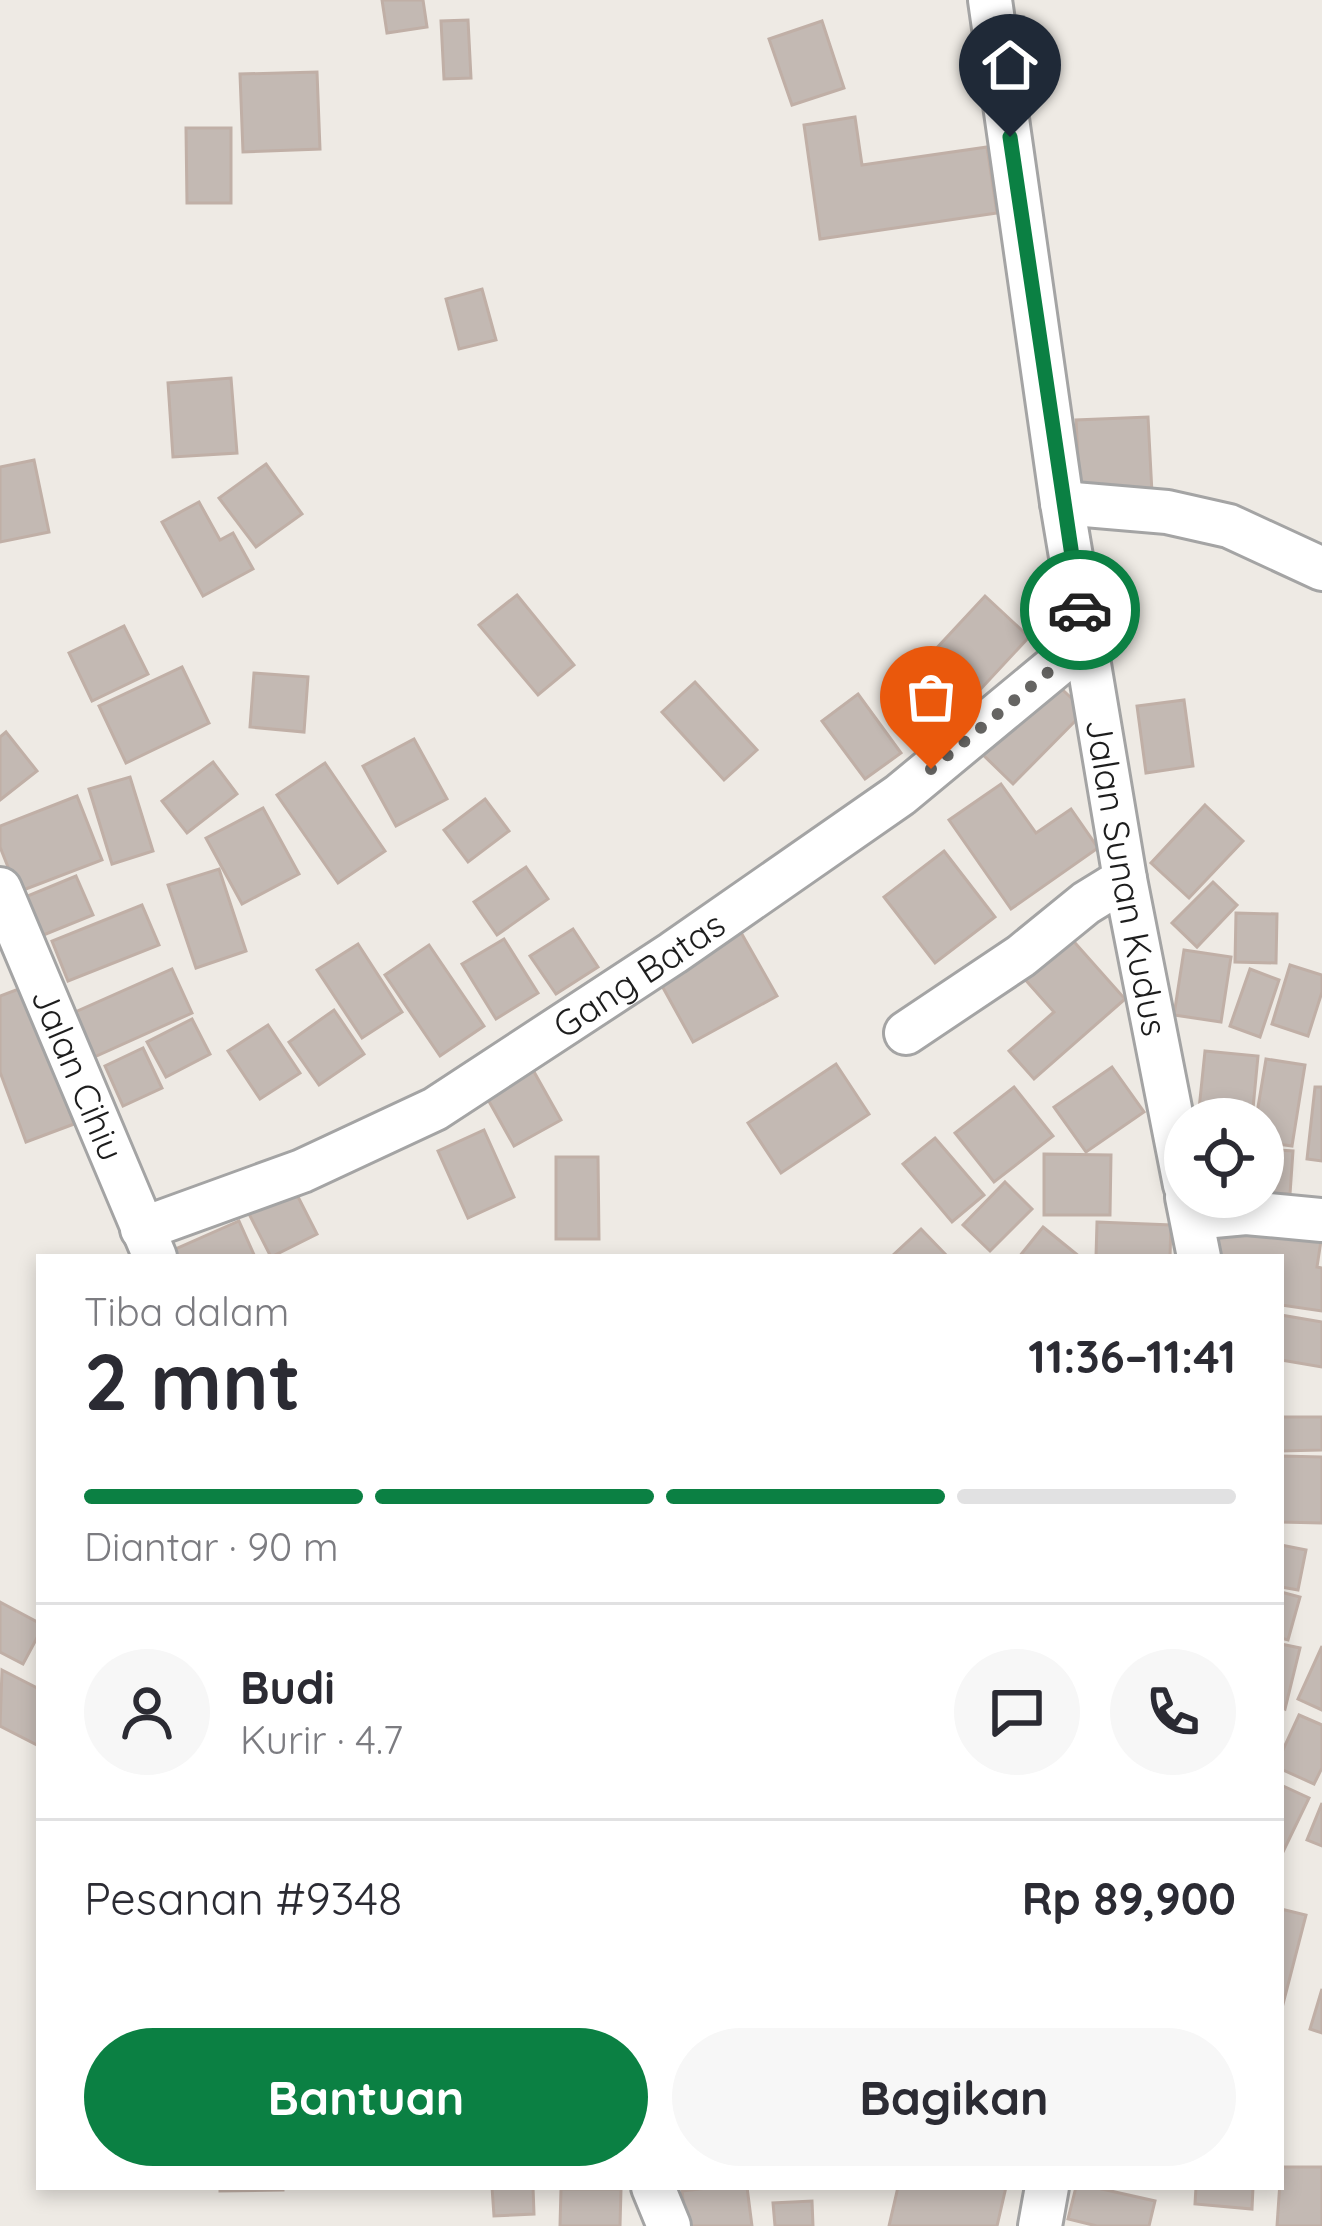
<!DOCTYPE html>
<html lang="id">
<head>
<meta charset="utf-8">
<style>
	:root { --surface:#fff; --page:#f7f7f7; --text:#2b2b33; --muted:#7c7c81; --line:#e1e1e2; --accent:#0b8043 }
	body { margin:0; font-family:Quicksand,sans-serif; background:var(--page); color:var(--text); height:100vh; display:flex; flex-direction:column; font-size:45px; white-space:nowrap }
	* { box-sizing:border-box; margin:0 }
	p { font-size:39px; color:var(--muted) }
	.icon { flex:none; width:66px; height:66px; fill:none; stroke:currentColor; stroke-width:2; stroke-linecap:round; stroke-linejoin:round }
	.map { position:relative; flex:1; overflow:hidden }
	.side { position:absolute; left:36px; top:1254px; width:1248px; height:936px; display:flex; flex-direction:column; background:var(--surface); border-radius:0px; box-shadow:0 6px 18px #0003 }
	.side>* { flex:none }
	.fabs { position:absolute; left:1164px; top:1098px; display:grid; gap:24px }
	.fabs a { display:grid; place-items:center; width:120px; height:120px; border-radius:50%; background:var(--surface); box-shadow:0 6px 18px #0003; font-size:60px }
	.pin { position:absolute; display:grid; place-items:center; width:102px; height:102px; color:#fff; margin:-123px -51px; border-radius:50% 50% 50% 0; rotate:-45deg; box-shadow:0 0 12px #0007 }
	.pin .icon { rotate:45deg }
	.courier { position:absolute; display:grid; place-items:center; width:120px; height:120px; margin:-60px; border:9px solid #0b8043; border-radius:50%; background:#fff; color:#222; box-shadow:0 3px 15px #0007 }
	.headline em { font-style:normal; font-weight:800 }
	.headline div { display:flex; flex-direction:column-reverse }
	.headline { display:flex; align-items:center; justify-content:space-between; height:204px; padding:0 48px }
	h1 { font-size:78px; font-weight:800; line-height:90px }
	.bar { display:grid; grid-template-columns:repeat(4,1fr); gap:18px 12px; align-content:center; height:144px; padding:0 48px }
	.bar i { height:15px; border-radius:9px; background:var(--line) }
	.bar .active { background:var(--accent) }
	.bar p { grid-column:span 4 }
	.line { display:flex; align-items:center; gap:30px; padding:0 48px; border-top:3px solid var(--line) }
	.line div { flex:1 }
	.round { display:grid; place-items:center; flex:none; width:126px; height:126px; border-radius:63px; background:var(--page) }
	.cta { display:flex; gap:24px; margin-top:auto; padding:24px 48px }
	.cta a { flex:1; height:138px; border-radius:72px; background:var(--accent); color:#fff; font-size:48px; font-weight:800; line-height:138px; text-align:center }
	.cta a+a { background:var(--page); color:var(--text) }
	.map>svg:first-child { display:block }
</style>
</head>
<body>
<div class="map">
<svg width="1322" height="2226" viewBox="0 0 1322 2226">
	<rect width="100%" height="100%" fill="#eeeae4"/>
	<!-- building -->
	<g fill="#c3b9b3" stroke="#c0afa6" stroke-width="3">
		<polygon points="382,0 423,0 427,27 387,33"/>
		<polygon points="468,20 471,78 444,79 441,21"/>
		<polygon points="822,21 844,88 792,105 769,39"/>
		<polygon points="317,72 320,149 243,152 240,74"/>
		<polygon points="855,117 862,165 987,147 997,213 820,239 804,125"/>
		<polygon points="186,128 231,128 231,203 187,203"/>
		<polygon points="482,289 496,340 459,349 446,299"/>
		<polygon points="231,378 237,453 173,457 168,383"/>
		<polygon points="1148,417 1152,493 1080,497 1076,420"/>
		<polygon points="34,460 49,532 0,542 0,467"/>
		<polygon points="266,464 302,514 256,547 219,498"/>
		<polygon points="199,502 220,540 233,533 253,569 203,596 162,522"/>
		<polygon points="517,595 574,665 538,695 479,625"/>
		<polygon points="985,596 1029,637 978,692 934,651"/>
		<polygon points="124,626 148,674 92,701 69,653"/>
		<polygon points="182,667 209,723 126,763 99,706"/>
		<polygon points="254,673 308,677 304,732 250,727"/>
		<polygon points="1048,676 1085,711 1013,784 977,749"/>
		<polygon points="695,682 757,750 724,780 662,712"/>
		<polygon points="858,694 901,753 865,779 822,721"/>
		<polygon points="1184,700 1193,766 1146,773 1137,706"/>
		<polygon points="6,732 37,771 0,800 0,737"/>
		<polygon points="414,739 447,799 396,826 363,766"/>
		<polygon points="213,762 237,794 187,833 162,801"/>
		<polygon points="325,763 385,851 338,883 277,795"/>
		<polygon points="130,777 153,851 112,864 89,789"/>
		<polygon points="1001,784 1036,833 1071,809 1098,848 1011,909 949,820"/>
		<polygon points="77,796 102,860 18,892 0,847 0,826"/>
		<polygon points="485,799 509,831 468,862 444,830"/>
		<polygon points="1205,805 1243,841 1189,898 1151,863"/>
		<polygon points="263,808 299,874 242,904 206,838"/>
		<polygon points="944,851 995,917 935,963 884,897"/>
		<polygon points="526,867 548,899 497,935 474,902"/>
		<polygon points="219,869 246,951 196,968 168,885"/>
		<polygon points="76,876 93,915 41,936 25,897"/>
		<polygon points="1213,882 1237,905 1197,947 1172,923"/>
		<polygon points="142,905 159,945 68,981 52,941"/>
		<polygon points="1236,913 1277,914 1276,963 1235,962"/>
		<polygon points="573,929 598,967 556,994 530,956"/>
		<polygon points="739,929 777,996 693,1042 656,975"/>
		<polygon points="1068,935 1125,999 1034,1079 1009,1051 1054,1012 1021,975"/>
		<polygon points="504,939 538,993 496,1019 462,964"/>
		<polygon points="358,944 402,1012 362,1038 317,970"/>
		<polygon points="429,945 484,1026 440,1056 385,975"/>
		<polygon points="1184,950 1231,957 1221,1022 1174,1015"/>
		<polygon points="1290,965 1322,975 1322,992 1308,1036 1272,1024"/>
		<polygon points="172,969 192,1013 92,1058 73,1013"/>
		<polygon points="1250,969 1279,980 1260,1037 1230,1026"/>
		<polygon points="24,987 74,1124 26,1142 0,1072 0,996"/>
		<polygon points="334,1010 364,1054 319,1085 289,1042"/>
		<polygon points="192,1019 210,1054 166,1077 147,1042"/>
		<polygon points="268,1025 300,1073 260,1099 228,1051"/>
		<polygon points="143,1048 162,1088 123,1106 105,1066"/>
		<polygon points="1205,1051 1258,1056 1252,1119 1198,1119"/>
		<polygon points="1266,1059 1305,1065 1292,1146 1263,1142 1263,1119 1256,1119"/>
		<polygon points="836,1064 869,1114 781,1173 748,1123"/>
		<polygon points="1112,1067 1144,1112 1086,1152 1054,1107"/>
		<polygon points="533,1070 561,1120 514,1146 486,1096"/>
		<polygon points="1014,1087 1053,1136 994,1182 955,1133"/>
		<polygon points="1315,1087 1322,1087 1322,1161 1307,1159"/>
		<polygon points="484,1130 514,1197 468,1218 438,1151"/>
		<polygon points="935,1138 984,1195 952,1222 903,1164"/>
		<polygon points="1263,1149 1293,1151 1290,1194 1263,1193"/>
		<polygon points="1044,1154 1111,1155 1110,1215 1044,1215"/>
		<polygon points="556,1157 598,1157 599,1239 556,1239"/>
		<polygon points="1005,1182 1032,1209 990,1251 963,1225"/>
		<polygon points="293,1187 317,1234 271,1257 247,1210"/>
		<polygon points="239,1221 255,1257 174,1257 171,1251"/>
		<polygon points="1221,1221 1322,1234 1317,1267 1322,1268 1322,1311 1281,1305 1281,1257 1216,1257"/>
		<polygon points="1097,1222 1171,1225 1170,1257 1096,1257"/>
		<polygon points="1043,1227 1080,1257 1019,1257"/>
		<polygon points="921,1229 948,1257 891,1257"/>
		<polygon points="1281,1315 1322,1322 1322,1367 1281,1360"/>
		<polygon points="1281,1417 1322,1417 1322,1450 1281,1451"/>
		<polygon points="1281,1456 1322,1457 1322,1523 1281,1522"/>
		<polygon points="1281,1545 1306,1550 1298,1590 1281,1587"/>
		<polygon points="1281,1592 1300,1597 1288,1640 1281,1638"/>
		<polygon points="0,1602 39,1623 39,1634 23,1664 0,1652"/>
		<polygon points="1281,1644 1300,1648 1285,1709 1281,1707"/>
		<polygon points="1322,1646 1322,1710 1298,1699"/>
		<polygon points="2,1670 39,1689 39,1746 0,1726"/>
		<polygon points="1299,1715 1322,1725 1322,1768 1314,1784 1281,1769 1281,1754"/>
		<polygon points="1281,1785 1309,1798 1281,1856"/>
		<polygon points="1322,1803 1322,1846 1307,1840"/>
		<polygon points="1281,1909 1306,1915 1281,2012"/>
		<polygon points="1322,1989 1322,2033 1310,2029"/>
		<polygon points="1281,2167 1322,2167 1322,2226 1277,2226"/>
		<polygon points="220,2187 283,2187 283,2190 220,2191"/>
		<polygon points="492,2187 533,2187 534,2214 494,2216"/>
		<polygon points="716,2187 747,2187 752,2226 686,2226 682,2191"/>
		<polygon points="898,2187 1006,2187 997,2226 889,2226"/>
		<polygon points="1076,2187 1093,2187 1155,2201 1149,2226 1097,2226 1068,2219"/>
		<polygon points="1196,2187 1253,2187 1252,2209 1195,2204"/>
		<polygon points="561,2189 621,2189 620,2226 560,2226"/>
		<polygon points="812,2201 813,2226 775,2226 773,2203"/>
	</g>
	<g fill="none" stroke-linecap="round" stroke-linejoin="round">
		<!-- street casing -->
		<g stroke="#a4a4a4" stroke-width="48">
			<g id="street">
				<path id="s1" d="M 990,0 L 1062,503 L 1125,879 L 1185,1185"/>
				<polyline points="1062,503 1167,512 1229,526 1322,569"/>
				<path id="s2" d="M 0,889 L 155,1257"/>
				<polyline points="906,1033 1021,956 1086,903 1125,879"/>
				<polyline points="1187,1197 1199,1257"/>
				<polyline points="1192,1218 1246,1213 1322,1220"/>
				<path id="s3" d="M 142,1229 L 302,1171 L 435,1109 L 673,953 L 900,795 L 1086,641"/>
				<polyline points="653,2187 669,2226"/>
				<polyline points="1040,2226 1047,2187"/>
			</g>
		</g>
		<!-- street -->
		<use href="#street" stroke="#fff" stroke-width="42"/>
	</g>
	<g fill="none" stroke-linecap="round" stroke-linejoin="round">
		<!-- done -->
		<polyline stroke="#666563" stroke-width="12" stroke-dasharray="0 21.6" points="931,769 1086,641 1080,610"/>
		<!-- route -->
		<polyline stroke="#0b8043" stroke-width="15" points="1010,137 1080,610"/>
	</g>
	<g text-anchor="middle" stroke-width="12" stroke-linejoin="round" paint-order="stroke">
		<!-- street labels -->
		<g font-size="36" fill="#1d1d1d" stroke="#fff">
			<text dy="13" stroke="none"><textPath href="#s1" startOffset="888">Jalan Sunan Kudus</textPath></text>
			<text dy="13" stroke="none"><textPath href="#s3" startOffset="561">Gang Batas</textPath></text>
			<text dy="13" stroke="none"><textPath href="#s2" startOffset="201">Jalan Cihiu</textPath></text>
		</g>
	</g>
</svg>
<div class="fabs">
<a><svg class="icon" aria-label="locate" viewBox="0 0 24 24"><circle cx="12" cy="12" r="6"/><path d="M12 2v4M12 18v4M2 12h4M18 12h4"/></svg></a>
</div>
<div class="pin" style="left:931px;top:769px;background:#ea580c"><svg class="icon" aria-label="bag" viewBox="0 0 24 24"><path d="M5 8h14l-1 12H6zM9 8a3 3 0 0 1 6 0"/></svg></div>
<div class="pin" style="left:1010px;top:137px;background:#1f2937"><svg class="icon" aria-label="home" viewBox="0 0 24 24"><path d="M3 11l9-7 9 7M6 9v11h12V9"/></svg></div>
<div class="courier" style="left:1080px;top:610px"><svg class="icon" aria-label="car" viewBox="0 0 24 24"><path d="M5 17H2v-5l4-1 3-4h7l3 4 3 1v5h-3M9 17h6M6 11h13"/><circle cx="7" cy="17" r="2"/><circle cx="17" cy="17" r="2"/></svg></div>
<section class="side">
<div class="headline"><div><h1>2 mnt</h1><p>Tiba dalam</p></div><em>11:36–11:41</em></div>
<div class="bar"><i class="active"></i><i class="active"></i><i class="active"></i><i></i><p>Diantar · 90 m</p></div>
<div class="line" style="height:216px"><a class="round"><svg class="icon" aria-label="person" viewBox="0 0 24 24"><circle cx="12" cy="8" r="4"/><path d="M4 21q1-7 8-7t8 7"/></svg></a><div><b>Budi</b><p>Kurir · 4.7</p></div><a class="round"><svg class="icon" aria-label="chat" viewBox="0 0 24 24"><path d="M4 5h16v11H9l-5 4z"/></svg></a><a class="round"><svg class="icon" aria-label="phone" viewBox="0 0 24 24"><path d="M5 4h4l2 5-3 2q2 4 5 5l2-3 5 2v4C11 20 4 13 5 4z"/></svg></a></div>
<div class="line" style="height:156px"><div>Pesanan #9348</div><b>Rp 89,900</b></div>
<div class="cta"><a>Bantuan</a><a>Bagikan</a></div>
</section>
</div>
</body>
</html>
